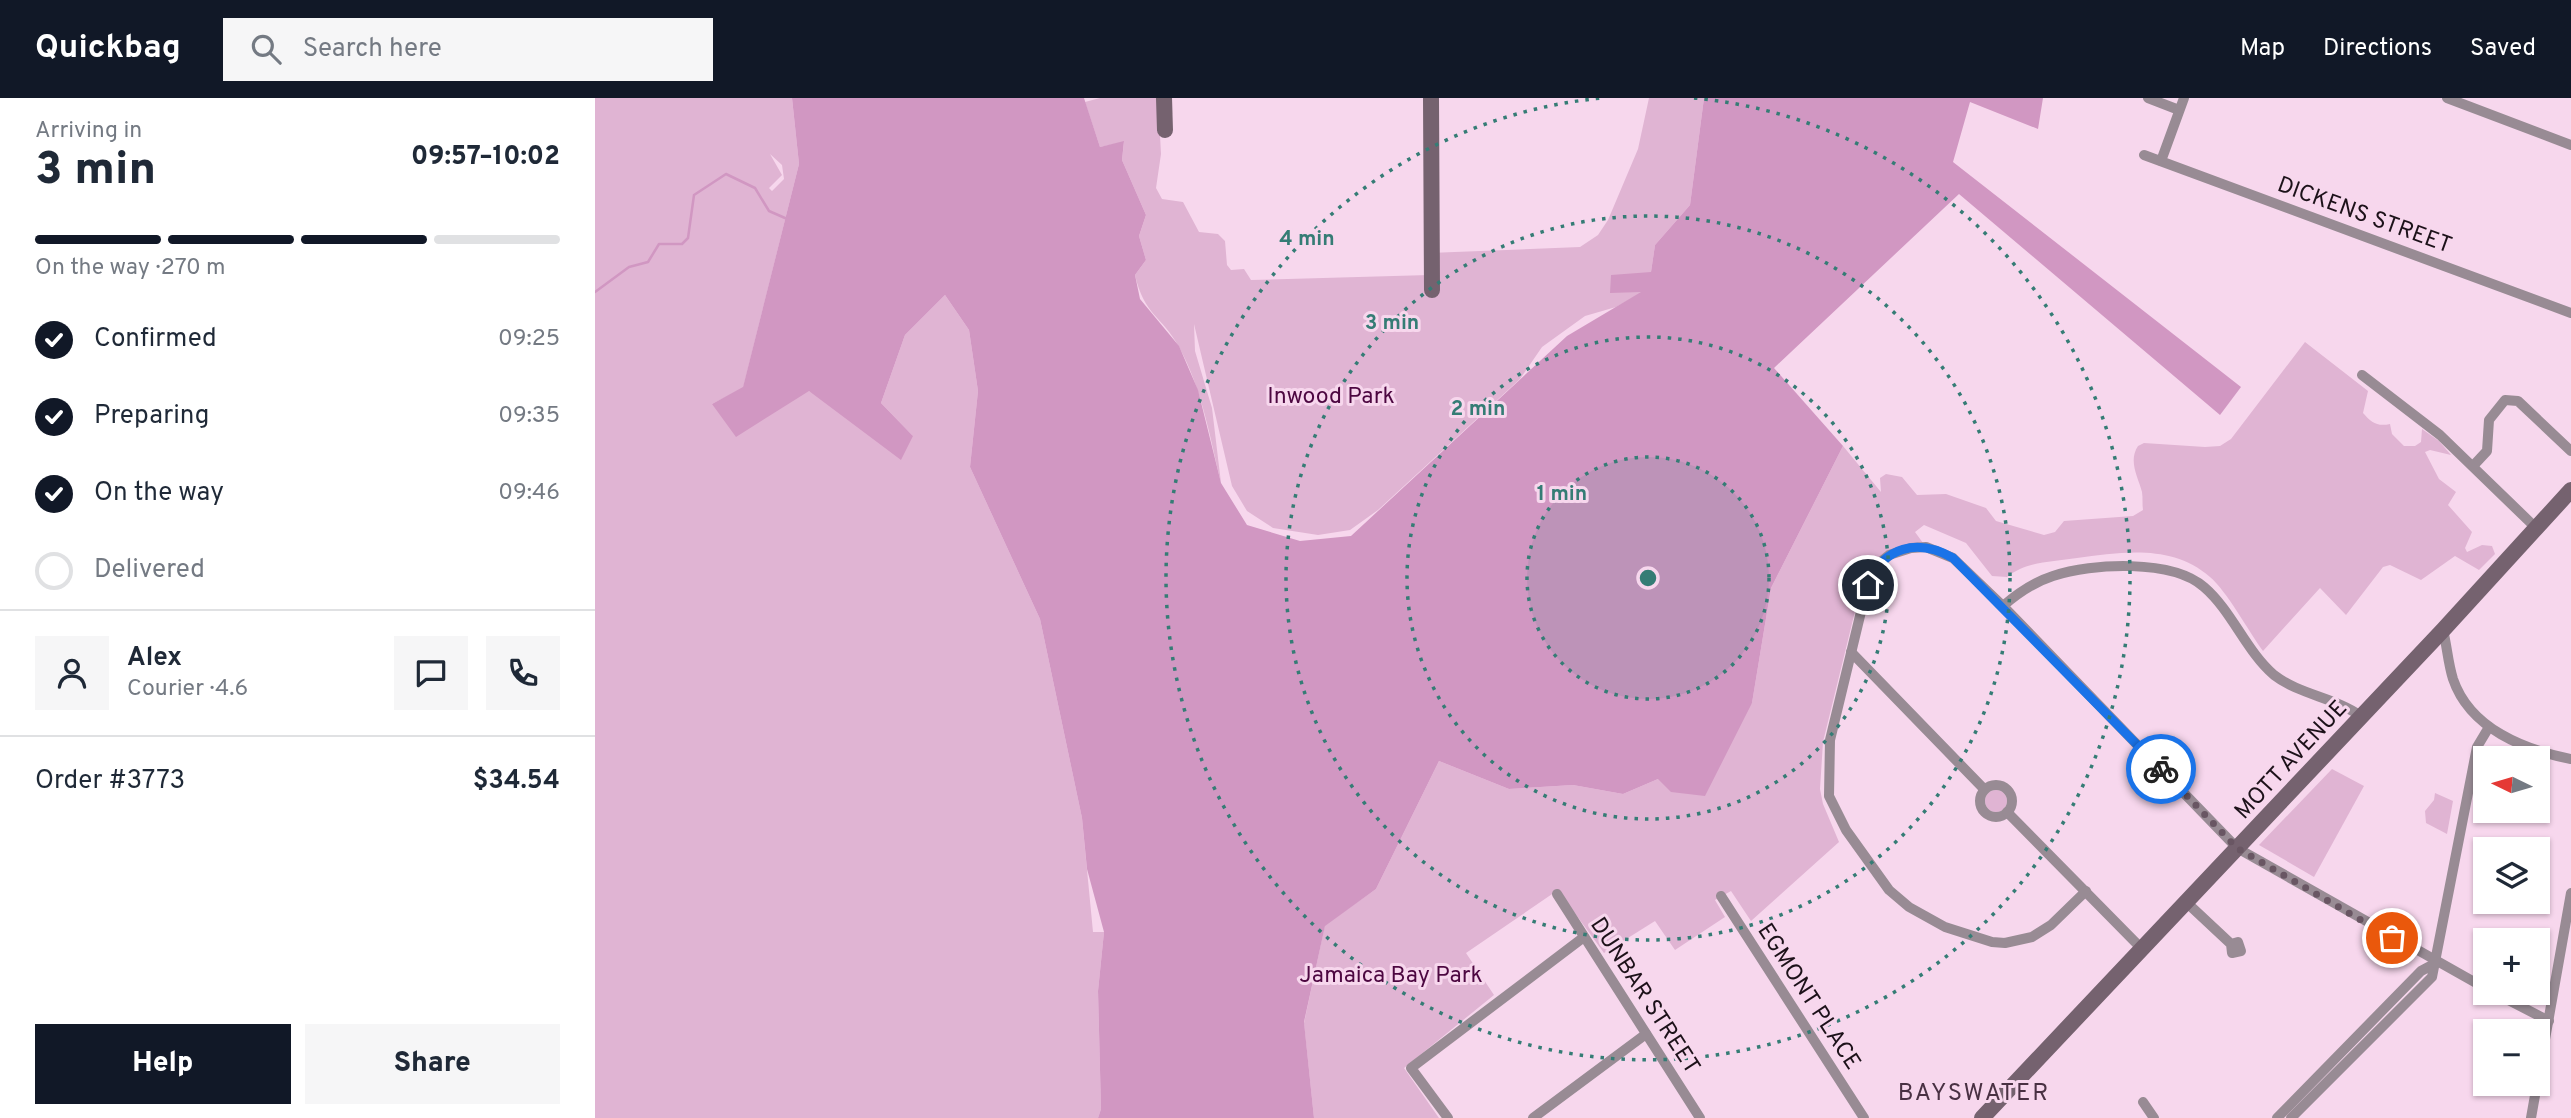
<!DOCTYPE html>
<html lang="en">
<head>
<meta charset="utf-8">
<style>
	:root { --surface:#fff; --page:#f6f6f7; --text:#1f2937; --muted:#747a83; --line:#e0e1e3; --accent:#111827 }
	body { margin:0; font-family:Overpass,sans-serif; background:var(--page); color:var(--text); height:100vh; display:flex; flex-direction:column; font-size:26px; white-space:nowrap }
	* { box-sizing:border-box; margin:0 }
	p { font-size:23px; color:var(--muted) }
	.icon { flex:none; width:38px; height:38px; fill:none; stroke:currentColor; stroke-width:2; stroke-linecap:round; stroke-linejoin:round }
	.map { position:relative; flex:1; overflow:hidden }
	.details { display:flex; flex-direction:column; background:var(--surface); width:595px }
	.details>* { flex:none }
	.needle { width:46px; rotate:275deg }
	.fabs { position:absolute; left:1878px; top:648px; display:grid; gap:14px }
	.fabs a { display:grid; place-items:center; width:77px; height:77px; border-radius:0px; background:var(--surface); box-shadow:0 2px 5px #0004; font-size:35px }
	.pin { position:absolute; display:grid; place-items:center; width:60px; height:60px; color:#fff; margin:-30px; border:4px solid #fff; border-radius:50%; box-shadow:0 2px 7px #0007 }
	.courier { position:absolute; display:grid; place-items:center; width:70px; height:70px; margin:-35px; border:5px solid #1a73e8; border-radius:50%; background:#fff; color:#222; box-shadow:0 2px 9px #0007 }
	.overview em { font-style:normal; font-weight:800 }
	.overview div { display:flex; flex-direction:column-reverse }
	.overview { display:flex; align-items:center; justify-content:space-between; height:119px; padding:0 35px }
	h1 { font-size:46px; font-weight:800; line-height:52px }
	.bar { display:grid; grid-template-columns:repeat(4,1fr); gap:10px 7px; align-content:center; height:84px; padding:0 35px }
	.bar i { height:9px; border-radius:5px; background:var(--line) }
	.bar .selected { background:var(--accent) }
	.bar p { grid-column:span 4 }
	.line { display:flex; align-items:center; gap:18px; padding:0 35px; border-top:2px solid var(--line) }
	.line div { flex:1 }
	.round { display:grid; place-items:center; flex:none; width:74px; height:74px; border-radius:0px; background:var(--page) }
	ol { padding:0 35px; list-style:none }
	li { display:flex; align-items:center; gap:21px; height:77px }
	li p { margin-inline-start:auto }
	li .icon { padding:7px; border-radius:50%; background:var(--accent); color:#fff; stroke-width:4 }
	li:last-child { color:var(--muted) }
	li i { width:38px; height:38px; border:4px solid var(--line); border-radius:50% }
	.cta { display:flex; gap:14px; margin-top:auto; padding:14px 35px }
	.cta a { flex:1; height:80px; border-radius:0px; background:var(--accent); color:#fff; font-size:28px; font-weight:800; line-height:80px; text-align:center }
	.cta a+a { background:var(--page); color:var(--text) }
	header { display:flex; align-items:center; gap:42px; box-sizing:border-box; height:98px; padding:0 35px; background:var(--accent); color:#fff }
	header strong { font-size:33px }
	nav { display:flex; gap:38px; margin-inline-start:auto; font-size:24px }
	.search { width:490px; height:63px; background:var(--page); display:flex; align-items:center; gap:18px; box-sizing:border-box; padding:0 24px; border-radius:0px; color:var(--muted); font-size:26px }
	main { display:flex; flex:1; min-height:0 }
	.map>svg:first-child { display:block }
</style>
</head>
<body>
<header>
<strong>Quickbag</strong>
<div class="search"><svg class="icon" aria-label="search" viewBox="0 0 24 24"><circle cx="10" cy="10" r="6"/><path d="M15 15l6 6"/></svg>Search here</div>
<nav><a>Map</a><a>Directions</a><a>Saved</a></nav>
</header>
<main>
<section class="details">
<div class="overview"><div><h1>3 min</h1><p>Arriving in</p></div><em>09:57–10:02</em></div>
<div class="bar"><i class="selected"></i><i class="selected"></i><i class="selected"></i><i></i><p>On the way · 270 m</p></div>
<ol>
<li><svg class="icon" aria-label="check" viewBox="0 0 24 24"><path d="M5 12l5 5 9-10"/></svg>Confirmed<p>09:25</p></li>
<li><svg class="icon" aria-label="check" viewBox="0 0 24 24"><path d="M5 12l5 5 9-10"/></svg>Preparing<p>09:35</p></li>
<li><svg class="icon" aria-label="check" viewBox="0 0 24 24"><path d="M5 12l5 5 9-10"/></svg>On the way<p>09:46</p></li>
<li><i></i>Delivered</li>
</ol>
<div class="line" style="height:126px"><a class="round"><svg class="icon" aria-label="person" viewBox="0 0 24 24"><circle cx="12" cy="8" r="4"/><path d="M4 21q1-7 8-7t8 7"/></svg></a><div><b>Alex</b><p>Courier · 4.6</p></div><a class="round"><svg class="icon" aria-label="chat" viewBox="0 0 24 24"><path d="M4 5h16v11H9l-5 4z"/></svg></a><a class="round"><svg class="icon" aria-label="phone" viewBox="0 0 24 24"><path d="M5 4h4l2 5-3 2q2 4 5 5l2-3 5 2v4C11 20 4 13 5 4z"/></svg></a></div>
<div class="line" style="height:91px"><div>Order #3773</div><b>$34.54</b></div>
<div class="cta"><a>Help</a><a>Share</a></div>
</section>
<div class="map">
<svg width="1976" height="1020" viewBox="0 0 1976 1020">
	<rect width="100%" height="100%" fill="#f7d7ed"/>
	<!-- green -->
	<g fill="#e0b4d3" fill-rule="evenodd">
		<path d="M 0,0 L 197,0 L 204,66 L 148,290 L 117,306 L 214,293 L 318,338 L 286,305 L 310,237 L 350,197 L 374,232 L 383,293 L 375,369 L 445,521 L 487,720 L 498,834 L 509,834 L 503,893 L 506,1011 L 503,1020 L 0,1020 ZM 175,56 L 187,67 L 189,81 L 177,93 L 174,90 L 187,77 Z"/>
		<path d="M 505,0 L 563,0 L 566,56 L 561,90 L 567,101 L 588,104 L 604,134 L 623,136 L 630,143 L 632,167 L 636,172 L 649,171 L 656,182 L 834,177 L 834,155 L 985,149 L 1003,137 L 1013,122 L 1043,51 L 1054,0 L 1109,0 L 1095,107 L 1060,147 L 1056,174 L 1048,194 L 1021,209 L 990,218 L 947,249 L 925,281 L 783,412 L 755,432 L 723,437 L 678,430 L 652,413 L 637,388 L 599,226 L 600,253 L 617,310 L 626,385 C 615,339 607,291 584,249 C 567,218 549,217 540,177 L 551,162 L 544,138 L 551,117 L 527,62 L 529,44 L 505,49 L 490,4 Z"/>
		<path d="M 1710,244 L 1773,293 L 1768,315 C 1776,324 1782,329 1795,326 L 1797,336 L 1809,348 L 1820,348 L 1826,344 L 1827,331 L 1844,343 L 1856,357 L 1835,352 L 1830,354 L 1844,381 L 1861,394 L 1853,407 L 1877,434 L 1870,450 L 1872,454 L 1887,447 L 1897,448 L 1900,456 L 1884,472 L 1860,458 L 1826,482 L 1795,467 L 1788,469 L 1751,517 L 1725,490 L 1668,553 C 1654,534 1631,492 1615,479 C 1577,446 1528,454 1482,460 C 1457,464 1432,463 1412,479 L 1397,478 L 1371,445 L 1329,427 L 1320,434 L 1328,445 L 1281,463 L 1263,501 L 1228,644 L 1225,691 L 1228,706 L 1244,744 L 1156,823 L 1136,793 L 1120,802 L 1130,819 L 1080,852 L 1060,823 L 1009,855 L 963,792 L 871,855 L 899,897 L 809,970 L 844,1020 L 719,1020 L 709,925 L 730,827 L 781,791 L 844,663 L 914,691 L 978,687 L 1028,696 L 1063,681 L 1157,605 L 1176,490 L 1248,348 L 1286,394 L 1285,380 L 1291,376 L 1307,379 L 1322,397 L 1351,396 L 1391,410 L 1401,423 L 1449,437 L 1460,434 L 1469,423 L 1538,418 L 1548,412 C 1547,406 1548,400 1547,394 C 1543,379 1533,363 1543,348 L 1549,345 L 1610,349 L 1625,348 L 1636,341 Z"/>
		<polygon points="1737,671 1769,688 1719,779 1664,747"/>
		<circle cx="1401" cy="703" r="11"/>
		<polygon points="1840,695 1858,703 1852,736 1831,725 1830,713 1839,702"/>
	</g>
	<!-- water -->
	<polygon fill="#d197c2" points="197,0 489,0 505,49 529,43 527,62 551,117 544,138 551,162 540,177 545,201 584,248 603,292 626,385 652,427 705,443 756,438 972,238 1046,194 1015,195 1016,177 1056,174 1060,147 1095,107 1109,0 1448,0 1443,31 1375,4 1358,64 1646,289 1625,317 1364,96 1179,270 1248,348 1176,490 1157,605 1110,698 1076,694 1063,681 1028,696 978,687 914,691 844,663 781,791 730,828 709,924 719,1020 503,1020 506,1011 503,893 509,834 492,771 487,720 445,521 375,369 383,293 374,232 350,197 310,237 286,305 318,338 306,362 214,293 141,339 117,306 148,289 204,66"/>
	<g fill="none" stroke-linecap="round" stroke-linejoin="round">
		<!-- stream -->
		<polyline stroke="#d197c2" stroke-width="2.5" points="0,194 34,169 53,164 64,146 87,146 93,140 99,97 131,76 160,90 174,113 190,120"/>
		<!-- street -->
		<g stroke="#988b94" stroke-width="10">
			<polyline points="1553,0 1584,12"/>
			<polyline points="1852,0 1976,47"/>
			<polyline points="1549,57 1976,215"/>
			<polyline points="1566,63 1589,0"/>
			<polyline points="1767,277 1845,337 1940,429"/>
			<polyline points="1878,368 1892,353 1894,322 1910,302 1923,303 1976,353"/>
			<path d="M 1408,508 C 1423,495 1439,484 1458,478 C 1497,465 1577,461 1609,489 C 1637,513 1651,553 1679,577 C 1705,597 1739,599 1766,618"/>
			<path d="M 1848,532 C 1852,548 1853,565 1858,581 C 1875,631 1930,652 1976,661"/>
			<polyline points="1256,554 1389,691"/>
			<circle cx="1401" cy="703" r="16"/>
			<polyline points="1412,714 1547,851"/>
			<polyline points="1491,793 1456,827 1437,839 1410,845 1397,844 1350,829 1314,809 1294,792 1251,732 1234,698 1235,642 1271,493 1283,466 1294,457 1316,450 1331,449 1358,460 1408,508 1642,750 1890,890"/>
			<polyline points="962,796 1105,1020"/>
			<polyline points="1126,798 1269,1020"/>
			<polyline points="1590,803 1636,846 1637,855 1646,853 1643,844 1636,846"/>
			<polyline points="1898,894 1954,923"/>
			<polyline points="1548,1004 1559,1020"/>
			<polyline points="853,1020 816,970 989,839"/>
			<polyline points="938,1020 1051,936"/>
			<polyline points="1682,1020 1826,873 1841,865"/>
			<polyline points="1696,1020 1837,879 1882,649 1894,629"/>
			<polyline points="1936,1020 1976,795"/>
		</g>
		<!-- secondary -->
		<g stroke="#75626f" stroke-width="16">
			<polyline points="569,0 570,32"/>
			<polyline points="836,0 837,192"/>
			<polyline points="1387,1020 1848,532 1976,392"/>
		</g>
	</g>
	<g fill="none" stroke-linecap="round" stroke-linejoin="round">
		<!-- done -->
		<polyline stroke="#695663" stroke-width="7" stroke-dasharray="0 12.6" points="1566,671 1642,750 1797,840"/>
		<!-- route -->
		<path stroke="#1a73e8" stroke-width="9" d="M 1273,487 C 1288,448 1323,440 1358,460 L 1566,671"/>
	</g>
	<!-- distance rings -->
	<circle cx="1053" cy="480" r="121" fill="#357c75" fill-opacity=".12"/>
	<g fill="none" stroke="#357c75" stroke-width="3.5" stroke-dasharray="3.5 7">
		<circle cx="1053" cy="480" r="121"/>
		<circle cx="1053" cy="480" r="241"/>
		<circle cx="1053" cy="480" r="362"/>
		<path d="M1099 0A482 482 0 1 1 1007 0"/>
	</g>
	<g text-anchor="middle" stroke-width="6" stroke-linejoin="round" paint-order="stroke">
		<!-- street labels -->
		<g font-size="23" fill="#1c1119" stroke="#f7d7ed">
			<text transform="translate(1770 116) rotate(20)" y="8">DICKENS STREET</text>
			<text transform="translate(1695 661) rotate(-47)" y="8">MOTT AVENUE</text>
			<text transform="translate(1051 897) rotate(57)" y="8">DUNBAR STREET</text>
			<text transform="translate(1215 898) rotate(57)" y="8">EGMONT PLACE</text>
		</g>
		<!-- park labels -->
		<g font-size="23" fill="#4d0741" stroke="#f7d7ed">
			<text x="736" y="305">Inwood Park</text>
			<text x="796" y="884">Jamaica Bay Park</text>
		</g>
		<!-- neighbourhood labels -->
		<g font-size="24" letter-spacing="2" fill="#493143" stroke="#f7d7ed">
			<text x="1379" y="1002">BAYSWATER</text>
		</g>
	</g>
	<circle cx="1053" cy="480" r="10" fill="#357c75" stroke="#f7d7ed" stroke-width="3.5"/>
	<g font-size="21" text-anchor="middle" font-weight="bold" fill="#357c75" stroke="#f7d7ed" stroke-width="6" stroke-linejoin="round" paint-order="stroke">
		<text x="712" y="147">4 min</text>
		<text x="797" y="231">3 min</text>
		<text x="883" y="317">2 min</text>
		<text x="967" y="402">1 min</text>
	</g>
</svg>
<div class="fabs">
<a><svg class="needle" viewBox="-14 -14 28 28"><path d="M0-13l5 13h-10z" fill="#e53935"/><path d="M0 13l5-13h-10z" fill="#747a83"/></svg></a>
<a><svg class="icon" aria-label="layers" viewBox="0 0 24 24"><path d="M12 4l9 5-9 5-9-5zM3 14l9 5 9-5"/></svg></a>
<a>+</a>
<a>−</a>
</div>
<div class="pin" style="left:1797px;top:840px;background:#ea580c"><svg class="icon" aria-label="bag" viewBox="0 0 24 24"><path d="M5 8h14l-1 12H6zM9 8a3 3 0 0 1 6 0"/></svg></div>
<div class="pin" style="left:1273px;top:487px;background:#1f2937"><svg class="icon" aria-label="home" viewBox="0 0 24 24"><path d="M3 11l9-7 9 7M6 9v11h12V9"/></svg></div>
<div class="courier" style="left:1566px;top:671px"><svg class="icon" aria-label="bike" viewBox="0 0 24 24"><circle cx="6" cy="16" r="4"/><circle cx="18" cy="16" r="4"/><path d="M6 16l4-8h5l3 8M10 8l3 8H6M13 5h3"/></svg></div>
</div>
</main>
</body>
</html>
